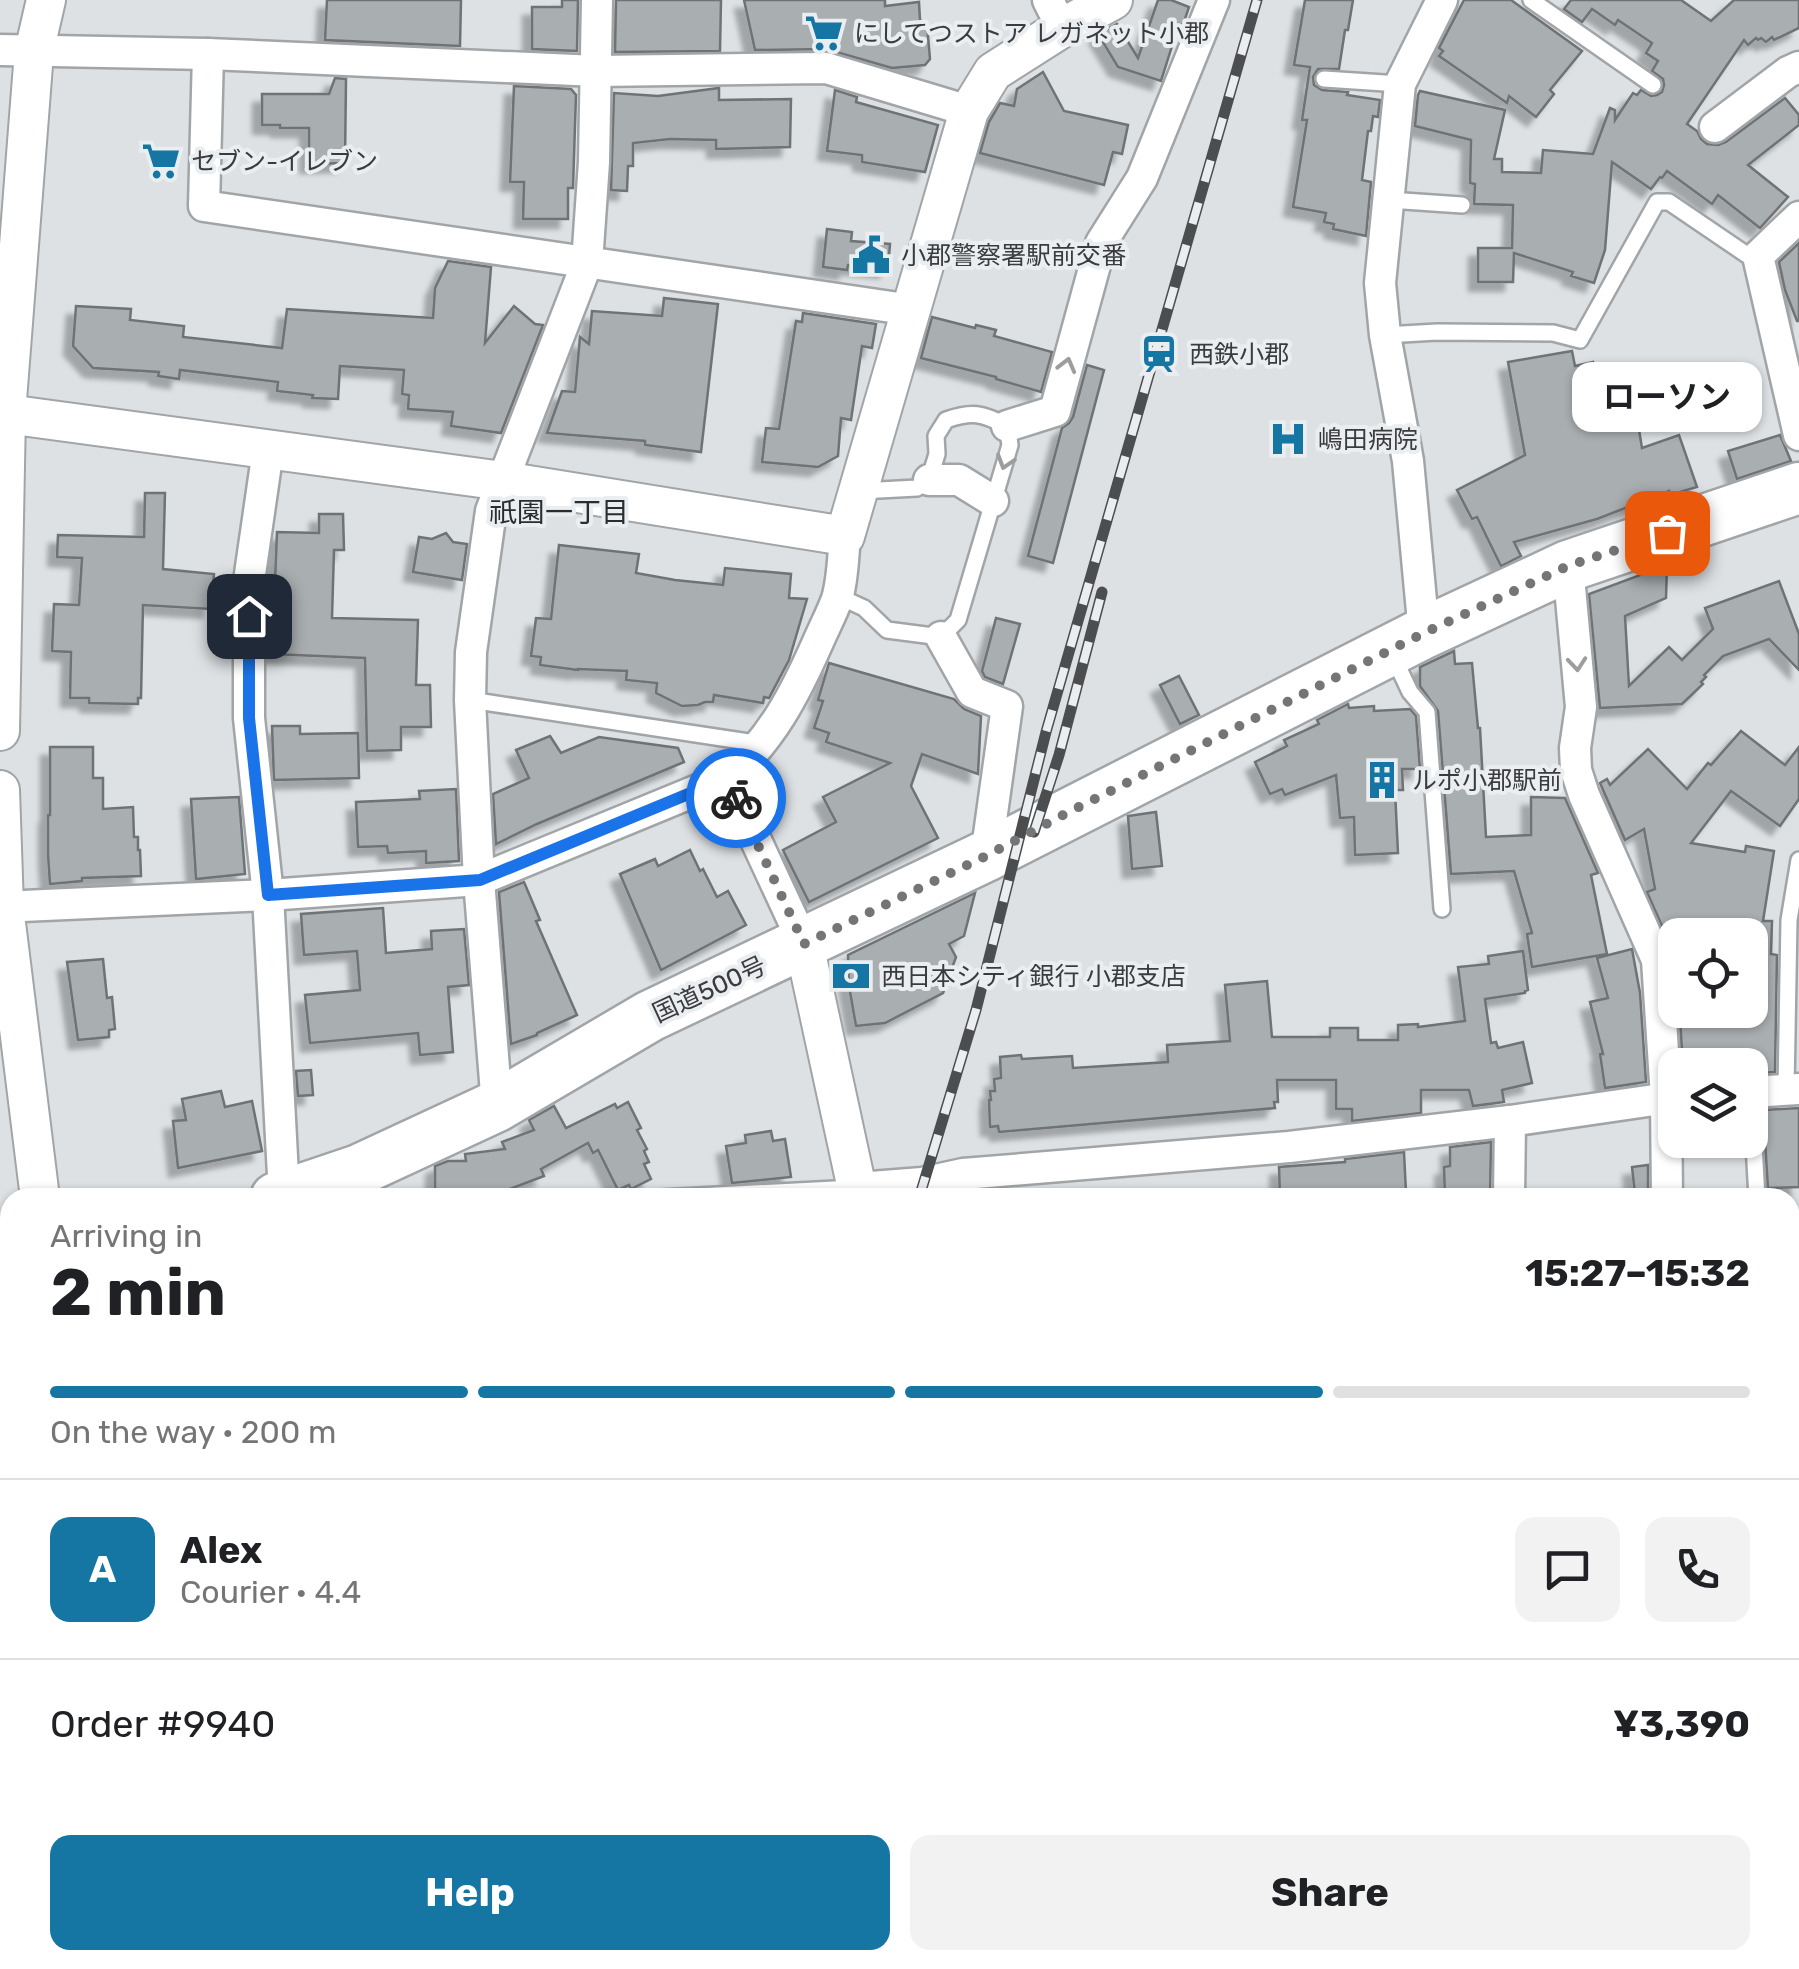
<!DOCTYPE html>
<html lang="en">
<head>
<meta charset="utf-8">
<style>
	:root { --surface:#fff; --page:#f2f2f2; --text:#202124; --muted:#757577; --line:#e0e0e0; --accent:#1576a3 }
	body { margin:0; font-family:Rubik,"Noto Sans JP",sans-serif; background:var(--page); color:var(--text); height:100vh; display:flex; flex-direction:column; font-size:38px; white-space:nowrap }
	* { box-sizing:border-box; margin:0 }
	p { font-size:32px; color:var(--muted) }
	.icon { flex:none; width:55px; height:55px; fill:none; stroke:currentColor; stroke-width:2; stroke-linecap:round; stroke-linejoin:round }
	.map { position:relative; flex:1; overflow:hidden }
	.details { position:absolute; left:0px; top:1188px; width:1800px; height:782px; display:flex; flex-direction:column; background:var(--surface); border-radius:30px 30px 0 0; box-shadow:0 2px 8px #0004 }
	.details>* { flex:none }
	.fabs { position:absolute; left:1658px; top:918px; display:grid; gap:20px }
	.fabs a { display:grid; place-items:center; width:110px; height:110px; border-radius:20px; background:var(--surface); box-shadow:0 2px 8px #0004; font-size:50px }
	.pin { position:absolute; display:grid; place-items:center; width:85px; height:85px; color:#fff; margin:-42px; border-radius:20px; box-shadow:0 5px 15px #0006 }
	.courier { position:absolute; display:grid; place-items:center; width:100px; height:100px; margin:-50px; border:8px solid #1a73e8; border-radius:50%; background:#fff; color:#222; box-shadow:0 2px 12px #0007 }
	.bubble { position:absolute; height:70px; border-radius:20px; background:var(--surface); box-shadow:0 2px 8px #0004; font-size:32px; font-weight:700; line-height:70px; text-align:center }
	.summary em { font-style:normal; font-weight:700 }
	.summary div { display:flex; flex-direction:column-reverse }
	.summary { display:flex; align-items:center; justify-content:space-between; height:170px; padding:0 50px }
	h1 { font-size:65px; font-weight:700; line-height:75px }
	.bar { display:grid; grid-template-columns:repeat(4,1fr); gap:15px 10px; align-content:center; height:120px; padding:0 50px }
	.bar i { height:12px; border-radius:8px; background:var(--line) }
	.bar .active { background:var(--accent) }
	.bar p { grid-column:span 4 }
	.line { display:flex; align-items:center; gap:25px; padding:0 50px; border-top:2px solid var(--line) }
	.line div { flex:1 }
	.round { display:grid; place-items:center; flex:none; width:105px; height:105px; border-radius:20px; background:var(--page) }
	.button { display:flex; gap:20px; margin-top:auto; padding:20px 50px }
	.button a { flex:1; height:115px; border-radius:20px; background:var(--accent); color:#fff; font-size:40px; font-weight:700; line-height:115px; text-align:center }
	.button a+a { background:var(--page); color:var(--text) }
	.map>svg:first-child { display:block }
</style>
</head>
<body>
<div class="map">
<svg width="1799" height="1969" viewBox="0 0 1799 1969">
	<defs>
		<filter id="shadow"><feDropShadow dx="-9" dy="9" stdDeviation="2.5" flood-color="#0004"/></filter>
	</defs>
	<rect width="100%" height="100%" fill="#dde1e4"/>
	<!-- green -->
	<polygon fill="#8bc5e7" points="402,1960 610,1960 528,1969 418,1969"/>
	<!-- building -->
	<g fill="#a9aeb1" stroke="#6f7376" stroke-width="2.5" filter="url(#shadow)">
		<polygon points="327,0 461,0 460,46 325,40"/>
		<polygon points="562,0 578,0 577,51 532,49 532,7 562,7"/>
		<polygon points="616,0 721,0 720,51 615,52"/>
		<polygon points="744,0 885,0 885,6 919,2 920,20 927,24 930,59 925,65 892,68 826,49 755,50"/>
		<polygon points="1158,0 1171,0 1189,7 1183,25 1179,24 1161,81 1118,67 1098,34 1117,24 1138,58"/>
		<polygon points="1305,0 1353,0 1348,30 1345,30 1339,69 1318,69 1313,77 1314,85 1322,90 1348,92 1347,95 1380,100 1378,117 1373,116 1371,131 1368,131 1362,180 1371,182 1366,236 1333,229 1334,224 1324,222 1326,213 1293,207 1307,120 1302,120 1310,67 1294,65"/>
		<polygon points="1464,0 1511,0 1582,51 1550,90 1554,94 1536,117 1509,96 1507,103 1439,56 1443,51 1439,48"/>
		<polygon points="1571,0 1681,0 1711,21 1734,0 1799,0 1799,28 1774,40 1772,37 1766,42 1761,38 1758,40 1756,38 1748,45 1744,40 1687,124 1697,131 1701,139 1707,144 1718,145 1726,142 1785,98 1799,115 1799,125 1748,165 1788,197 1760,228 1718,195 1712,204 1667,171 1662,178 1660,177 1651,189 1612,162 1605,250 1594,283 1571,276 1573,272 1514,253 1513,282 1478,282 1478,248 1512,248 1513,205 1474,204 1475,184 1470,183 1471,140 1415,126 1418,95 1420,91 1505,110 1494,159 1502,159 1502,172 1541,173 1543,150 1593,154 1610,108 1615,110 1615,120 1633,93 1637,95 1641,90 1651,96 1657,95 1662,92 1664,85 1663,79 1652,71 1658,61 1646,53 1652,43 1618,20 1615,25 1592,9 1582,22 1564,9"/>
		<polygon points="1043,72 1064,111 1128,125 1122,154 1113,152 1104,185 980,153 989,122 1000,103 1014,106 1017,89"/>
		<polygon points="335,78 346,79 345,163 309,164 309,128 280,128 280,125 262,125 262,94 329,94"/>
		<polygon points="514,86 571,89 576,95 573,188 568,188 568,219 523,219 524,182 510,182"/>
		<polygon points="719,88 719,100 791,99 790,147 716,149 716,140 670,139 633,143 633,166 628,166 627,191 611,190 614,93 658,96"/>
		<polygon points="835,90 857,97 856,102 938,125 925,172 862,162 862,155 827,151"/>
		<polygon points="827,229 852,232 851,241 890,244 888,269 848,265 847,270 823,267"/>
		<polygon points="1799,243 1799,321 1797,321 1785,290 1779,262"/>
		<polygon points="448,261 491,267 485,343 514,306 535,324 543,325 501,433 451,426 453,412 408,409 409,395 402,394 404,370 340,366 338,399 312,398 313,395 277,391 278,382 180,370 179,379 158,376 159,372 93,368 73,346 76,306 131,309 130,320 184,326 183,337 282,348 287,309 433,318 435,288"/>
		<polygon points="664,298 718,304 701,452 645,445 645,441 547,433 562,391 575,392 580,337 589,344 592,311 662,316"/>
		<polygon points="803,313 876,324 872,348 862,346 851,420 841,418 838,456 818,467 762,462 766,428 779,429 796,321 802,322"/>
		<polygon points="932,317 975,328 976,325 996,330 994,336 1052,352 1041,392 996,379 996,377 921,358"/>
		<polygon points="1572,351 1575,366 1593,362 1597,382 1614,379 1617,395 1633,393 1642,448 1679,435 1697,487 1670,495 1669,491 1597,519 1514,542 1521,556 1501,566 1477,517 1472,519 1457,490 1525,455 1508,362"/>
		<polygon points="1087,365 1104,370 1053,563 1028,556 1062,428 1069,423 1073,417"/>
		<polygon points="1780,435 1791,461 1737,479 1728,451"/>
		<polygon points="145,493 165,493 163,569 214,574 211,609 143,605 141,698 138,698 138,704 89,703 89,698 70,698 71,652 52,651 54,604 79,605 82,558 57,557 58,535 144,537"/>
		<polygon points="319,514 343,514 344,550 334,550 332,618 418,620 416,685 430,685 431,727 401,727 401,750 367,751 365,658 272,654 277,532 319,533"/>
		<polygon points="446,533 453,542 467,544 462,580 413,572 419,537 432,539"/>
		<polygon points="559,545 639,554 636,573 675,580 723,585 725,568 791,574 789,598 807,599 789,660 769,698 764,697 763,703 714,695 713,702 705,702 698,705 682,706 656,693 657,683 626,680 627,671 578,669 578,670 540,665 541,657 531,656 536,618 551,619"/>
		<polygon points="1667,565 1666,598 1625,616 1629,686 1669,647 1682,660 1713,629 1705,608 1779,581 1799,634 1799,670 1769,639 1723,656 1704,675 1706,677 1701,682 1703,684 1682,704 1600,708 1589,594"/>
		<polygon points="996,618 1020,624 1003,684 985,677 982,671"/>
		<polygon points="1454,651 1455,664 1472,663 1478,728 1480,728 1486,837 1531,835 1531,797 1565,798 1598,873 1591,875 1607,954 1532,967 1527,934 1532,933 1514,871 1451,874 1438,711 1420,686 1420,667"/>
		<polygon points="829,663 954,699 964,709 981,716 978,774 922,754 911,786 938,838 809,902 783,850 836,822 823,797 890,763 826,742 829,733 814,728 823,701 818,700"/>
		<polygon points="1179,676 1199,715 1180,724 1160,685"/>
		<polygon points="1348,704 1349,708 1374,706 1374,711 1410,709 1416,716 1420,769 1402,769 1403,790 1395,790 1398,853 1355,855 1354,817 1340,818 1336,775 1285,795 1282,789 1270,794 1255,762 1287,746 1284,740 1319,724 1317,720"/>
		<polygon points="272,726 300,726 300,734 358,733 359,778 274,780"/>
		<polygon points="1741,731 1785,765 1799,747 1799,799 1780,826 1731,791 1691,843 1745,852 1746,846 1774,851 1763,921 1772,921 1771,954 1777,955 1775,1072 1761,1073 1761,1065 1683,1065 1680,1019 1727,1018 1727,1010 1750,1010 1750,935 1666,935 1647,892 1655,889 1644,829 1625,840 1600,783 1607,779 1610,785 1648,749 1687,789 1708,763 1711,765"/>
		<polygon points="550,736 561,753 599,737 678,748 684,762 537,824 496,844 493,794 529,778 516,750"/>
		<polygon points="50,747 93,747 93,778 103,778 103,809 133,807 134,837 138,837 138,850 140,850 141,876 82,878 82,881 50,884 48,854 48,815 50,815"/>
		<polygon points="456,789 459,861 426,863 426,851 388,853 387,846 358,847 356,802 420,799 419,791"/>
		<polygon points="239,797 245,874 196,879 191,799"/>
		<polygon points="1156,812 1162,866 1132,869 1128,816"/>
		<polygon points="690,850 700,871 703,869 717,897 728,891 746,925 661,970 620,874 655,859 658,866"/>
		<polygon points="524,882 540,920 536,921 577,1015 537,1033 537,1035 511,1044 499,892"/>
		<polygon points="975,893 964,936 949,944 956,957 943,993 885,1023 856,1026 849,986 848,955"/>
		<polygon points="383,908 386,953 432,949 431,931 464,929 469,985 448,987 453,1052 420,1055 418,1033 310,1043 305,995 360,990 357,951 304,955 301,914"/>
		<polygon points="1632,949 1640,993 1646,1082 1605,1088 1600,1054 1603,1054 1590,1002 1608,998 1597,958"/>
		<polygon points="1523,951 1528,990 1525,991 1525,993 1485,999 1491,1043 1496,1042 1498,1048 1523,1042 1532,1083 1502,1090 1504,1102 1473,1106 1469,1090 1421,1090 1421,1113 1352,1121 1352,1109 1336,1109 1336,1080 1277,1080 1278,1102 1274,1102 1275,1108 999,1132 998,1126 990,1127 989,1100 991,1100 990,1091 995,1091 994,1079 1001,1078 1000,1057 1021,1055 1022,1059 1072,1056 1073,1068 1168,1062 1167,1045 1230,1041 1225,985 1267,981 1272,1037 1330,1037 1330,1028 1358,1028 1358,1040 1398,1040 1398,1025 1418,1024 1418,1027 1465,1021 1458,967 1489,964 1488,956"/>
		<polygon points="103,959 107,998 112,997 115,1029 109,1030 109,1037 78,1040 67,962"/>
		<polygon points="311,1070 313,1095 298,1096 296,1071"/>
		<polygon points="221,1091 225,1107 252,1101 262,1151 178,1168 173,1121 186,1120 182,1099"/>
		<polygon points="628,1102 641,1128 637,1130 647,1149 644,1151 649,1162 644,1164 651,1179 631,1189 629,1185 618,1190 598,1150 593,1153 588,1143 541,1169 544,1176 510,1189 435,1193 435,1166 448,1161 466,1161 465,1154 505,1149 502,1142 534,1130 529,1120 554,1106 566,1128 615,1104 617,1108"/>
		<polygon points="1799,1108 1799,1187 1768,1188 1763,1110"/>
		<polygon points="771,1131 773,1141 785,1139 791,1177 732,1183 726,1146 746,1143 745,1135"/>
		<polygon points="1491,1142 1490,1198 1445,1198 1444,1167 1450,1166 1450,1147"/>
		<polygon points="1404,1152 1406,1193 1328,1195 1328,1198 1280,1198 1279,1167 1345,1162 1345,1159"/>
		<polygon points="1648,1165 1648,1193 1635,1194 1632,1167"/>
	</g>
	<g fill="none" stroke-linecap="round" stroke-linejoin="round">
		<!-- service casing -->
		<g stroke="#a1a5a8" stroke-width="20">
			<g id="service">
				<polyline points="1531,0 1653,85"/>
				<polyline points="1324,79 1400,84"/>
				<polyline points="1389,200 1462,205"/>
				<polyline points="1385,335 1437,332 1553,333 1580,340 1657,202 1669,202 1747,255 1758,256"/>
				<path d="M 838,596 L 864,608 L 887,630 L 941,637 L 958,620 L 1010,445 L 1007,426 C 982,413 972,411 946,420 L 936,436 L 937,454 L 929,480 L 917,488 L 860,491"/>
				<polyline points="1394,658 1410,692 1427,712 1442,909"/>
				<polyline points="470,700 762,744"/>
				<polyline points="1786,1089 1789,920 1799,860"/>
				<polyline points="1751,1092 1757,1198"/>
				<polyline points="659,1198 854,1188"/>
				<polyline points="1790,1592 1799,1595"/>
				<polyline points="0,1621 10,1619"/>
				<polyline points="4,1798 10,1836"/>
				<polyline points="41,1960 43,1969"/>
			</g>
		</g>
		<!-- minor casing -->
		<g stroke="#a1a5a8" stroke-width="35">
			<g id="minor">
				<polyline points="1048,0 1062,28"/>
				<polyline points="0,50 208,54 597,71 826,68 969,111"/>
				<polyline points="208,54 204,206 912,310"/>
				<polyline points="1715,127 1788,72 1799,67"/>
				<polyline points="1799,217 1758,256 1799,435"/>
				<polyline points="1007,426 1055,411 1101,243 1142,178 1214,0"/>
				<polyline points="268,450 249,581 249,718 268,895 284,1194"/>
				<polyline points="929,480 959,480 993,501"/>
				<polyline points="1568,566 1581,707 1575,748 1576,770 1584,795 1657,960 1666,1097 1667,1198"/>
				<polyline points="1424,633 1408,461 1385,335 1380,283 1400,84 1442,0"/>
				<polyline points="941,637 972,692 1007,706 986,856"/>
				<polyline points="727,778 804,944"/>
				<path d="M 0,907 L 268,895 L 479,880 L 727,778 C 771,741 795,694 818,642 C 824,628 832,613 837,599 C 843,579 843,556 845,536"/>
				<polyline points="1750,1092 1799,1089"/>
				<polyline points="497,1106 479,880 470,700 471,652 491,511 587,263 594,162 597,0"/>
				<polyline points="858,1188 922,1183 963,1174 1289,1147 1510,1121 1675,1097"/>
				<polyline points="1509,1198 1510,1121"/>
				<polyline points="1790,1878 1799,1892"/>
				<polyline points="171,1960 172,1969"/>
				<polyline points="1130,1960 1130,1969"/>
				<polyline points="1314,1960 1317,1969"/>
			</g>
		</g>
		<!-- tertiary casing -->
		<g stroke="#a1a5a8" stroke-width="42">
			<g id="tertiary">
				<polyline points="0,413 503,481 845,536 969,111 993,72 1062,28 1113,0"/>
				<polyline points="0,731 6,413 34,52 46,0"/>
				<polyline points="0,790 4,907 40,1198"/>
				<polyline points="804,944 859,1198"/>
				<polyline points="668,1969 670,1960"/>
			</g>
		</g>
		<!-- trunk casing -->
		<g stroke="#a1a5a8" stroke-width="55">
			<g id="trunk">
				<polyline points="276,1198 359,1170 497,1106 650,1016 986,856 1424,633 1568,566 1799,488"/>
				<polyline points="0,1285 10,1282"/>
			</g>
		</g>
		<!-- service -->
		<use href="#service" stroke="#fff" stroke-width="15"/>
		<!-- minor -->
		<use href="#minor" stroke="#fff" stroke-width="30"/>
		<!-- tertiary -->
		<use href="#tertiary" stroke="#fff" stroke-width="38"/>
		<!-- trunk -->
		<use href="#trunk" stroke="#fff" stroke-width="50"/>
		<!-- rail casing -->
		<g stroke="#4c4d4f" stroke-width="11">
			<g id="rail">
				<polyline points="1034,832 1059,755 1102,592"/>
				<polyline points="919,1198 976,1010 1046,732 1257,0"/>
				<polyline points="704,1969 707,1960"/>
				<polyline points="721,1969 723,1960"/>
			</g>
		</g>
		<!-- rail -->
		<use href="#rail" stroke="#eaeef1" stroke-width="8" stroke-dasharray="22" stroke-linecap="butt"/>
	</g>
	<!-- one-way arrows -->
	<defs><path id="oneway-chevron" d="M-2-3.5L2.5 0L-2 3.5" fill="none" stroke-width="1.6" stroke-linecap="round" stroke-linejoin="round" transform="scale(2.5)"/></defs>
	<g stroke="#9c9d9e">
		<use href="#oneway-chevron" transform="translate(1067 365) rotate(-75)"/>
		<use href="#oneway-chevron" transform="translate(1005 462) rotate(107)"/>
		<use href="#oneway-chevron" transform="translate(1577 664) rotate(85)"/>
	</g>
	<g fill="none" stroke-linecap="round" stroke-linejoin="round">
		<!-- done -->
		<polyline stroke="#737577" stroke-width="10" stroke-dasharray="0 18" points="736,798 804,944 986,856 1067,813 1424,633 1568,566 1667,533"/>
		<!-- route -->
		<polyline stroke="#1a73e8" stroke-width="12" points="249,616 249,718 268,895 480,880 727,778 736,798"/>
	</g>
	<!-- icons -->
	<defs>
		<g id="supermarket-bare" transform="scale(3)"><path d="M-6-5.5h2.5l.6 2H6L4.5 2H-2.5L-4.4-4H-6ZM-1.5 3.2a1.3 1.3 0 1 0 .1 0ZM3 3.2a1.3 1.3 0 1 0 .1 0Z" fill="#1576a3" stroke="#eaeef1" stroke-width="2.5" paint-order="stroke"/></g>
		<g id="civic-bare" transform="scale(3)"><path d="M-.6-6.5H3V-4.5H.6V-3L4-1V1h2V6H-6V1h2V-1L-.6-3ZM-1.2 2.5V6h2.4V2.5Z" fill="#1576a3" stroke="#eaeef1" stroke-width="2.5" paint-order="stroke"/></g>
		<g id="station-bare" transform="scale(3)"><path d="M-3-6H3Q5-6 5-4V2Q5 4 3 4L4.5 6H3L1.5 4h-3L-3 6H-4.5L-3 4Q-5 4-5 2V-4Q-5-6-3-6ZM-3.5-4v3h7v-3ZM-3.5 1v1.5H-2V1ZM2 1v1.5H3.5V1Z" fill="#1576a3" stroke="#eaeef1" stroke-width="2.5" paint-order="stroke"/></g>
		<g id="hospital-bare" transform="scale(3)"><path d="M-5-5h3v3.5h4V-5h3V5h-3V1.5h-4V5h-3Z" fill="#1576a3" stroke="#eaeef1" stroke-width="2.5" paint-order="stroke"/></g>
		<g id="building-bare" transform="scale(3)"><path d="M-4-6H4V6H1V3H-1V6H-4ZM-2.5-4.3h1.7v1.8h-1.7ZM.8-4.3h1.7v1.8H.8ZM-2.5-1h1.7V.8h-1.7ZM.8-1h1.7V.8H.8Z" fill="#1576a3" stroke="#eaeef1" stroke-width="2.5" paint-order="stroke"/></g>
		<g id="bank-bare" transform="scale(3)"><path d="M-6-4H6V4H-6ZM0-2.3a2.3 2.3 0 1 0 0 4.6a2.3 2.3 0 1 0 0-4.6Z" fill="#1576a3" stroke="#eaeef1" stroke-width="2.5" paint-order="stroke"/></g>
	</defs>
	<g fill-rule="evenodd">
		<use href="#supermarket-bare" x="824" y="33"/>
		<use href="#supermarket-bare" x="161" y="161"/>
		<use href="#civic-bare" x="871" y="255"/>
		<use href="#station-bare" x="1159" y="354"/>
		<use href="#hospital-bare" x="1288" y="439"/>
		<use href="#building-bare" x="1382" y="780"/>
		<use href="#bank-bare" x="851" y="976"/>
	</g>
	<g text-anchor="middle" stroke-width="8" stroke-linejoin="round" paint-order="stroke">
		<!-- poi labels -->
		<g font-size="25" fill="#3a3b3d" stroke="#eaeef1" text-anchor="start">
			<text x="854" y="42">にしてつストア レガネット小郡</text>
			<text x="191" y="170">セブン-イレブン</text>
			<text x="901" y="264">小郡警察署駅前交番</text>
			<text x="1189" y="363">西鉄小郡</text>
			<text x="1318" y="448">嶋田病院</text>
			<text x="1412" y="789">ルポ小郡駅前</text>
			<text x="881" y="985">西日本シティ銀行 小郡支店</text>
		</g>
		<!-- street labels -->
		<g font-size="25" fill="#3a3b3d" stroke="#eaeef1">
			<text transform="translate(709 989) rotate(-25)" y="9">国道500号</text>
		</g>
		<!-- neighbourhood labels -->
		<g font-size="28" fill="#292d2f" stroke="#eaeef1">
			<text x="559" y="522">祇園一丁目</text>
		</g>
	</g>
</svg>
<div class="fabs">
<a><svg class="icon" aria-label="locate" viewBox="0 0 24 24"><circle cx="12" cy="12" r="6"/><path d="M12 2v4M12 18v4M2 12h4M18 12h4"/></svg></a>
<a><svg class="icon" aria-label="layers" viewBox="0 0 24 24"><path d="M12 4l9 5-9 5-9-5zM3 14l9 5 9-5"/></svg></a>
</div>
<div class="pin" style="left:1667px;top:533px;background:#ea580c"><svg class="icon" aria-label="bag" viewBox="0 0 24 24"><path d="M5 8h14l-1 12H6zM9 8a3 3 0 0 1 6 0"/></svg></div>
<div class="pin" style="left:249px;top:616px;background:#1f2937"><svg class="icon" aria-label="home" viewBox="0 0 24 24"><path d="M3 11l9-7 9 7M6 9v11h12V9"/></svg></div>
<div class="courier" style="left:736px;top:798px"><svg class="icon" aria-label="bike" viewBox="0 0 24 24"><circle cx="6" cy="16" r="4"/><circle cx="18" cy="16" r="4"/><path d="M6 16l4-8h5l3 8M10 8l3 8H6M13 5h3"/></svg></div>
<div class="bubble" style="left:1572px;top:362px;width:190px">ローソン</div>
<section class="details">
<div class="summary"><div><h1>2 min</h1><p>Arriving in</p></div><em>15:27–15:32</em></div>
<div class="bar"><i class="active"></i><i class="active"></i><i class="active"></i><i></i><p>On the way · 200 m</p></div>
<div class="line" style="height:180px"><b class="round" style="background:var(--accent);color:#fff">A</b><div><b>Alex</b><p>Courier · 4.4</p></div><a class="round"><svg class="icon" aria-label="chat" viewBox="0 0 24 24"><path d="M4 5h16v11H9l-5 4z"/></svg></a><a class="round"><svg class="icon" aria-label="phone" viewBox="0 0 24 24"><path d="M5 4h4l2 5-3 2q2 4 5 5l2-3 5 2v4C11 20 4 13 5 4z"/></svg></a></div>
<div class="line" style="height:130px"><div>Order #9940</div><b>¥3,390</b></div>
<div class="button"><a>Help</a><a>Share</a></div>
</section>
</div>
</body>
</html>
